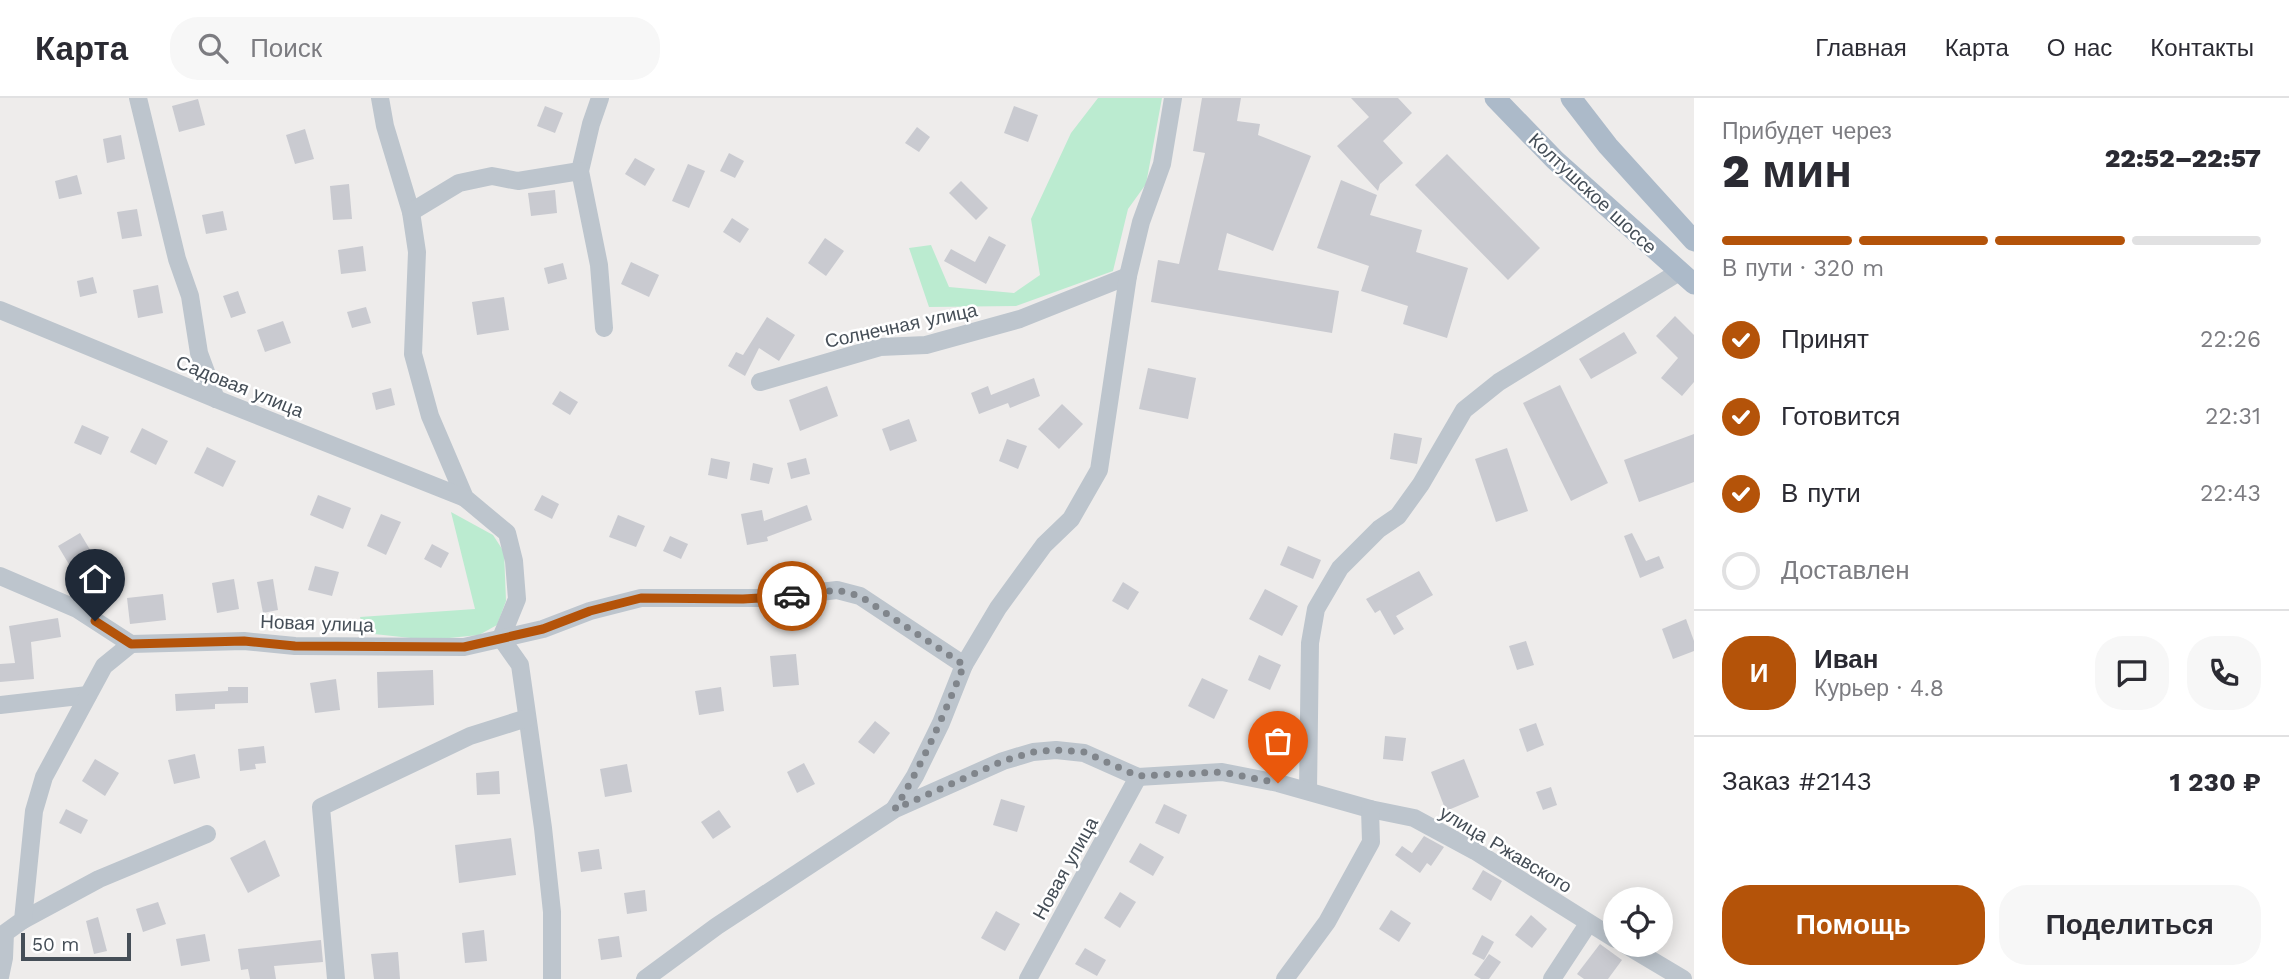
<!DOCTYPE html>
<html lang="ru">
<head>
<meta charset="utf-8">
<style>
	:root { --surface:#fff; --page:#f7f7f7; --text:#2b2b33; --muted:#7c7c81; --line:#e1e1e2; --accent:#b45309 }
	body { margin:0; font-family:"Work Sans",sans-serif; background:var(--page); color:var(--text); height:100vh; display:flex; flex-direction:column; font-size:26px; white-space:nowrap }
	* { box-sizing:border-box; margin:0 }
	p { font-size:23px; color:var(--muted) }
	.icon { flex:none; width:38px; height:38px; fill:none; stroke:currentColor; stroke-width:2; stroke-linecap:round; stroke-linejoin:round }
	.map { position:relative; flex:1; overflow:hidden }
	.drawer { display:flex; flex-direction:column; background:var(--surface); width:595px }
	.drawer>* { flex:none }
	.controls { position:absolute; left:1603px; top:789px; display:grid; gap:14px }
	.controls a { display:grid; place-items:center; width:70px; height:70px; border-radius:50%; background:var(--surface); box-shadow:0 4px 18px #0003; font-size:35px }
	.scale { position:absolute; left:21px; bottom:18px; width:110px; box-sizing:border-box; padding-left:7px; border:4px solid #454e57; border-top:0; font-size:19px; line-height:24px; white-space:nowrap; color:#454e57; -webkit-text-stroke:5px #fff; paint-order:stroke }
	.pin { position:absolute; display:grid; place-items:center; width:60px; height:60px; color:#fff; margin:-72px -30px; border-radius:50% 50% 50% 0; rotate:-45deg; box-shadow:0 0 7px #0007 }
	.pin .icon { rotate:45deg }
	.courier { position:absolute; display:grid; place-items:center; width:70px; height:70px; margin:-35px; border:5px solid #b45309; border-radius:50%; background:#fff; color:#222; box-shadow:0 2px 9px #0007 }
	.overview em { font-style:normal; font-weight:800 }
	.overview div { display:flex; flex-direction:column-reverse }
	.overview { display:flex; align-items:center; justify-content:space-between; height:119px; padding:0 28px }
	h1 { font-size:46px; font-weight:800; line-height:52px }
	.bar { display:grid; grid-template-columns:repeat(4,1fr); gap:10px 7px; align-content:center; height:84px; padding:0 28px }
	.bar i { height:9px; border-radius:5px; background:var(--line) }
	.bar .current { background:var(--accent) }
	.bar p { grid-column:span 4 }
	.line { display:flex; align-items:center; gap:18px; padding:0 28px; border-top:2px solid var(--line) }
	.line div { flex:1 }
	.round { display:grid; place-items:center; flex:none; width:74px; height:74px; border-radius:28px; background:var(--page) }
	ol { padding:0 28px; list-style:none }
	li { display:flex; align-items:center; gap:21px; height:77px }
	li p { margin-inline-start:auto }
	li .icon { padding:7px; border-radius:50%; background:var(--accent); color:#fff; stroke-width:4 }
	li:last-child { color:var(--muted) }
	li i { width:38px; height:38px; border:4px solid var(--line); border-radius:50% }
	.cta { display:flex; gap:14px; margin-top:auto; padding:14px 28px }
	.cta a { flex:1; height:80px; border-radius:28px; background:var(--accent); color:#fff; font-size:28px; font-weight:800; line-height:80px; text-align:center }
	.cta a+a { background:var(--page); color:var(--text) }
	header { display:flex; align-items:center; gap:42px; box-sizing:border-box; height:98px; padding:0 35px; background:var(--surface); border-bottom:2px solid var(--line) }
	header strong { font-size:33px }
	nav { display:flex; gap:38px; margin-inline-start:auto; font-size:24px }
	.search { width:490px; height:63px; background:var(--page); display:flex; align-items:center; gap:18px; box-sizing:border-box; padding:0 24px; border-radius:28px; color:var(--muted); font-size:26px }
	main { display:flex; flex:1; min-height:0 }
	.map>svg:first-child { display:block }
</style>
</head>
<body>
<header>
<strong>Карта</strong>
<div class="search"><svg class="icon" aria-label="search" viewBox="0 0 24 24"><circle cx="10" cy="10" r="6"/><path d="M15 15l6 6"/></svg>Поиск</div>
<nav><a>Главная</a><a>Карта</a><a>О нас</a><a>Контакты</a></nav>
</header>
<main>
<div class="map">
<svg width="1694" height="881" viewBox="0 0 1694 881">
	<rect width="100%" height="100%" fill="#eeeceb"/>
	<!-- green -->
	<g fill="#bbebd0">
		<polygon points="1098,0 1162,0 1146,86 1128,111 1113,173 1016,208 929,209 909,150 931,147 949,189 1014,195 1040,177 1031,121 1071,35"/>
		<polygon points="451,414 493,437 504,454 506,503 497,527 479,537 429,542 365,535 360,519 475,511"/>
	</g>
	<!-- building -->
	<g fill="#c9cad0">
		<polygon points="1202,0 1241,0 1237,23 1260,26 1258,37 1311,58 1273,153 1227,135 1218,172 1339,193 1332,235 1151,204 1158,162 1179,166 1205,55 1193,53"/>
		<polygon points="1351,0 1398,0 1412,15 1383,43 1403,65 1380,86 1378,93 1337,48 1369,19"/>
		<polygon points="198,1 205,27 179,34 172,8"/>
		<polygon points="545,8 563,15 555,35 537,28"/>
		<polygon points="1014,8 1038,17 1028,44 1004,35"/>
		<polygon points="917,29 930,39 919,54 905,45"/>
		<polygon points="305,31 314,61 295,66 286,37"/>
		<polygon points="121,37 125,61 107,65 103,41"/>
		<polygon points="729,55 744,63 735,80 720,73"/>
		<polygon points="1447,56 1540,150 1508,182 1415,87"/>
		<polygon points="635,60 655,71 645,88 625,76"/>
		<polygon points="688,66 705,73 689,110 672,103"/>
		<polygon points="77,77 82,96 59,101 55,83"/>
		<polygon points="1341,82 1377,97 1370,117 1422,132 1416,154 1468,170 1447,240 1403,226 1408,208 1361,193 1369,168 1317,150"/>
		<polygon points="961,83 988,110 976,122 949,95"/>
		<polygon points="349,86 352,121 333,122 330,88"/>
		<polygon points="555,92 557,115 531,118 528,95"/>
		<polygon points="137,111 142,138 122,141 117,114"/>
		<polygon points="223,113 227,132 206,136 202,117"/>
		<polygon points="732,120 749,131 740,145 723,134"/>
		<polygon points="989,138 1006,147 986,186 944,163 951,151 975,164"/>
		<polygon points="825,140 844,153 826,178 808,165"/>
		<polygon points="363,148 366,173 341,176 338,152"/>
		<polygon points="631,164 659,177 649,199 621,186"/>
		<polygon points="563,165 567,181 548,186 544,170"/>
		<polygon points="93,179 97,195 80,199 77,183"/>
		<polygon points="158,187 163,215 138,220 133,192"/>
		<polygon points="238,193 246,215 231,220 223,198"/>
		<polygon points="504,199 509,232 477,237 472,204"/>
		<polygon points="366,209 371,225 352,230 347,214"/>
		<polygon points="1675,218 1694,237 1694,284 1682,298 1661,280 1678,260 1656,238"/>
		<polygon points="767,219 795,237 779,263 759,250 745,278 728,268 736,254 743,257"/>
		<polygon points="283,223 291,245 265,254 257,232"/>
		<polygon points="1624,234 1637,255 1591,281 1579,261"/>
		<polygon points="1148,270 1196,280 1188,321 1139,311"/>
		<polygon points="1034,280 1040,298 1010,310 1008,305 979,316 971,295 988,288 991,297"/>
		<polygon points="1560,287 1608,385 1571,403 1523,305"/>
		<polygon points="827,288 838,318 800,333 789,302"/>
		<polygon points="391,290 395,307 376,312 372,295"/>
		<polygon points="560,293 578,304 570,317 552,306"/>
		<polygon points="1062,306 1083,326 1059,351 1038,331"/>
		<polygon points="909,321 917,343 890,353 882,331"/>
		<polygon points="82,327 109,339 101,357 74,345"/>
		<polygon points="142,330 168,343 156,367 130,354"/>
		<polygon points="1394,335 1422,340 1417,366 1390,361"/>
		<polygon points="1694,336 1694,384 1639,404 1624,362"/>
		<polygon points="1007,341 1027,348 1018,371 999,363"/>
		<polygon points="207,349 236,363 223,389 194,375"/>
		<polygon points="1507,350 1528,413 1496,424 1475,361"/>
		<polygon points="711,360 730,364 727,381 708,377"/>
		<polygon points="806,360 810,376 791,381 787,365"/>
		<polygon points="753,365 773,370 769,386 750,382"/>
		<polygon points="318,397 351,410 343,431 310,417"/>
		<polygon points="542,397 559,406 552,421 534,412"/>
		<polygon points="807,407 812,422 767,439 768,443 747,447 741,416 762,412 764,423"/>
		<polygon points="381,416 401,424 386,457 367,448"/>
		<polygon points="618,417 645,428 636,449 609,439"/>
		<polygon points="80,435 95,460 73,473 58,448"/>
		<polygon points="1632,435 1646,463 1659,458 1664,470 1640,480 1624,438"/>
		<polygon points="670,438 688,446 681,461 663,453"/>
		<polygon points="432,446 449,455 441,470 424,461"/>
		<polygon points="1288,448 1321,462 1313,481 1280,467"/>
		<polygon points="315,468 339,474 332,498 308,492"/>
		<polygon points="1419,473 1433,497 1396,518 1404,531 1394,537 1380,512 1375,515 1366,501"/>
		<polygon points="234,481 239,511 217,515 212,485"/>
		<polygon points="273,481 278,512 263,515 257,484"/>
		<polygon points="1123,484 1139,494 1128,512 1112,503"/>
		<polygon points="1265,491 1298,508 1282,538 1249,521"/>
		<polygon points="163,496 166,522 130,526 127,500"/>
		<polygon points="58,520 61,539 31,544 34,581 0,584 0,566 15,565 9,528"/>
		<polygon points="1686,521 1694,543 1694,553 1673,561 1662,531"/>
		<polygon points="1526,543 1534,567 1517,572 1509,548"/>
		<polygon points="796,556 799,587 773,589 770,558"/>
		<polygon points="1259,557 1281,567 1270,592 1248,582"/>
		<polygon points="433,572 434,607 378,610 377,574"/>
		<polygon points="1202,580 1228,592 1214,621 1188,608"/>
		<polygon points="336,581 340,612 315,615 310,585"/>
		<polygon points="228,589 248,589 248,605 215,606 215,611 176,613 175,596 228,593"/>
		<polygon points="721,589 724,613 699,617 695,593"/>
		<polygon points="875,623 890,635 874,656 858,644"/>
		<polygon points="1536,625 1544,647 1527,654 1519,631"/>
		<polygon points="1385,638 1406,640 1403,663 1383,661"/>
		<polygon points="264,648 266,665 255,666 256,671 240,673 238,651"/>
		<polygon points="195,656 200,680 174,686 168,662"/>
		<polygon points="95,661 119,675 105,698 82,683"/>
		<polygon points="1464,661 1479,699 1446,713 1431,674"/>
		<polygon points="804,665 815,686 797,695 787,674"/>
		<polygon points="627,666 632,694 605,699 600,671"/>
		<polygon points="499,673 500,696 477,697 476,675"/>
		<polygon points="1551,689 1557,707 1543,712 1536,694"/>
		<polygon points="1001,701 1025,708 1017,734 993,727"/>
		<polygon points="1164,706 1187,717 1179,736 1155,725"/>
		<polygon points="66,711 88,722 81,736 59,725"/>
		<polygon points="719,712 731,729 713,741 701,724"/>
		<polygon points="1424,738 1444,749 1431,768 1427,765 1420,775 1395,757 1402,748 1412,755"/>
		<polygon points="511,740 516,777 459,785 455,747"/>
		<polygon points="265,742 280,778 248,795 230,760"/>
		<polygon points="1140,745 1164,759 1153,778 1129,764"/>
		<polygon points="599,751 602,771 581,774 578,754"/>
		<polygon points="1483,772 1502,783 1491,803 1472,791"/>
		<polygon points="645,792 647,813 627,816 624,795"/>
		<polygon points="1120,794 1136,804 1120,830 1104,820"/>
		<polygon points="158,804 166,826 143,834 136,811"/>
		<polygon points="1391,812 1411,825 1399,844 1379,831"/>
		<polygon points="996,813 1020,826 1005,853 981,840"/>
		<polygon points="1531,817 1547,831 1532,850 1515,837"/>
		<polygon points="98,819 107,853 94,856 86,823"/>
		<polygon points="484,832 487,863 465,865 462,835"/>
		<polygon points="205,836 210,863 181,868 176,841"/>
		<polygon points="1482,837 1494,844 1484,862 1472,856"/>
		<polygon points="619,838 622,859 601,862 598,841"/>
		<polygon points="321,842 323,864 274,868 276,881 250,881 248,871 241,872 238,851"/>
		<polygon points="1600,846 1622,862 1608,881 1584,881 1577,876"/>
		<polygon points="1085,850 1106,862 1097,878 1075,866"/>
		<polygon points="398,854 400,881 374,881 371,856"/>
		<polygon points="1489,856 1501,864 1489,881 1481,881 1474,877"/>
	</g>
	<g fill="none" stroke-linecap="round" stroke-linejoin="round">
		<!-- minor -->
		<g stroke="#bdc5cd" stroke-width="18">
			<polyline points="138,0 177,161 190,198 199,255 216,301"/>
			<polyline points="380,0 385,28 411,114 417,154 413,256 430,318 465,400 507,435 514,463 517,501 501,540"/>
			<polyline points="600,0 591,26 580,73 599,167 604,230"/>
			<polyline points="411,114 459,85 492,78 518,83 580,73"/>
			<polyline points="0,212 216,301 465,400"/>
			<polyline points="760,284 880,249 926,247 1020,221 1128,178"/>
			<polyline points="0,478 77,511 131,546"/>
			<polyline points="501,540 520,567 526,609 543,730 552,814 552,881"/>
			<polyline points="131,546 244,543 295,548 464,549 543,531 590,513 641,500 769,500 837,492 860,498 964,567"/>
			<polyline points="0,607 88,597"/>
			<polyline points="1308,693 1310,545 1316,511 1340,470 1379,431 1398,418 1421,386 1464,312 1499,284 1679,174"/>
			<polyline points="895,710 915,678 941,625 964,567 998,510 1044,447 1071,421 1099,372 1128,178 1141,124 1162,66 1173,0"/>
			<polyline points="23,822 99,781 207,736"/>
			<polyline points="1626,847 1683,881"/>
			<polyline points="0,879 4,860 5,835 23,822 34,713 44,679 104,568 131,546"/>
			<polyline points="336,881 321,709 470,638 527,620"/>
			<polyline points="645,881 717,828 895,711 1003,663 1033,654 1056,652 1084,655 1138,679 1222,674 1278,685 1370,711 1414,720 1475,753 1615,841"/>
			<polyline points="1028,881 1138,679"/>
			<polyline points="1285,881 1327,824 1371,744 1370,711"/>
			<polyline points="1552,881 1588,826"/>
		</g>
		<!-- major -->
		<g stroke="#acbac9" stroke-width="21">
			<polyline points="1495,0 1555,62 1694,186"/>
			<polyline points="1571,0 1608,48 1694,143"/>
		</g>
	</g>
	<g fill="none" stroke-linecap="round" stroke-linejoin="round">
		<!-- done -->
		<path stroke="#80858b" stroke-width="7" stroke-dasharray="0 12.6" d="M 792,498 L 837,492 L 860,498 L 964,567 C 944,617 923,665 895,711 L 1003,663 L 1033,654 L 1056,652 L 1084,654 L 1138,678 L 1222,674 L 1278,685"/>
		<!-- route -->
		<polyline stroke="#b45309" stroke-width="9" points="95,523 131,546 244,543 295,548 464,549 543,531 590,513 641,500 743,501 792,498"/>
	</g>
	<g text-anchor="middle" stroke-width="5" stroke-linejoin="round" paint-order="stroke">
		<!-- street labels -->
		<g font-size="19" fill="#454e57" stroke="#fff">
			<text transform="translate(1593 95) rotate(43)" y="7">Колтушское шоссе</text>
			<text transform="translate(901 227) rotate(-12)" y="7">Солнечная улица</text>
			<text transform="translate(240 288) rotate(22)" y="7">Садовая улица</text>
			<text transform="translate(317 525) rotate(2)" y="7">Новая улица</text>
			<text transform="translate(1506 751) rotate(31)" y="7">улица Ржавского</text>
			<text transform="translate(1065 770) rotate(-61)" y="7">Новая улица</text>
		</g>
	</g>
</svg>
<div class="controls">
<a><svg class="icon" aria-label="locate" viewBox="0 0 24 24"><circle cx="12" cy="12" r="6"/><path d="M12 2v4M12 18v4M2 12h4M18 12h4"/></svg></a>
</div>
<div class="scale">50 m</div>
<div class="pin" style="left:1278px;top:685px;background:#ea580c"><svg class="icon" aria-label="bag" viewBox="0 0 24 24"><path d="M5 8h14l-1 12H6zM9 8a3 3 0 0 1 6 0"/></svg></div>
<div class="pin" style="left:95px;top:523px;background:#1f2937"><svg class="icon" aria-label="home" viewBox="0 0 24 24"><path d="M3 11l9-7 9 7M6 9v11h12V9"/></svg></div>
<div class="courier" style="left:792px;top:498px"><svg class="icon" aria-label="car" viewBox="0 0 24 24"><path d="M5 17H2v-5l4-1 3-4h7l3 4 3 1v5h-3M9 17h6M6 11h13"/><circle cx="7" cy="17" r="2"/><circle cx="17" cy="17" r="2"/></svg></div>
</div>
<section class="drawer">
<div class="overview"><div><h1>2 мин</h1><p>Прибудет через</p></div><em>22:52–22:57</em></div>
<div class="bar"><i class="current"></i><i class="current"></i><i class="current"></i><i></i><p>В пути · 320 m</p></div>
<ol>
<li><svg class="icon" aria-label="check" viewBox="0 0 24 24"><path d="M5 12l5 5 9-10"/></svg>Принят<p>22:26</p></li>
<li><svg class="icon" aria-label="check" viewBox="0 0 24 24"><path d="M5 12l5 5 9-10"/></svg>Готовится<p>22:31</p></li>
<li><svg class="icon" aria-label="check" viewBox="0 0 24 24"><path d="M5 12l5 5 9-10"/></svg>В пути<p>22:43</p></li>
<li><i></i>Доставлен</li>
</ol>
<div class="line" style="height:126px"><b class="round" style="background:var(--accent);color:#fff">И</b><div><b>Иван</b><p>Курьер · 4.8</p></div><a class="round"><svg class="icon" aria-label="chat" viewBox="0 0 24 24"><path d="M4 5h16v11H9l-5 4z"/></svg></a><a class="round"><svg class="icon" aria-label="phone" viewBox="0 0 24 24"><path d="M5 4h4l2 5-3 2q2 4 5 5l2-3 5 2v4C11 20 4 13 5 4z"/></svg></a></div>
<div class="line" style="height:91px"><div>Заказ #2143</div><b>1 230 ₽</b></div>
<div class="cta"><a>Помощь</a><a>Поделиться</a></div>
</section>
</main>
</body>
</html>
